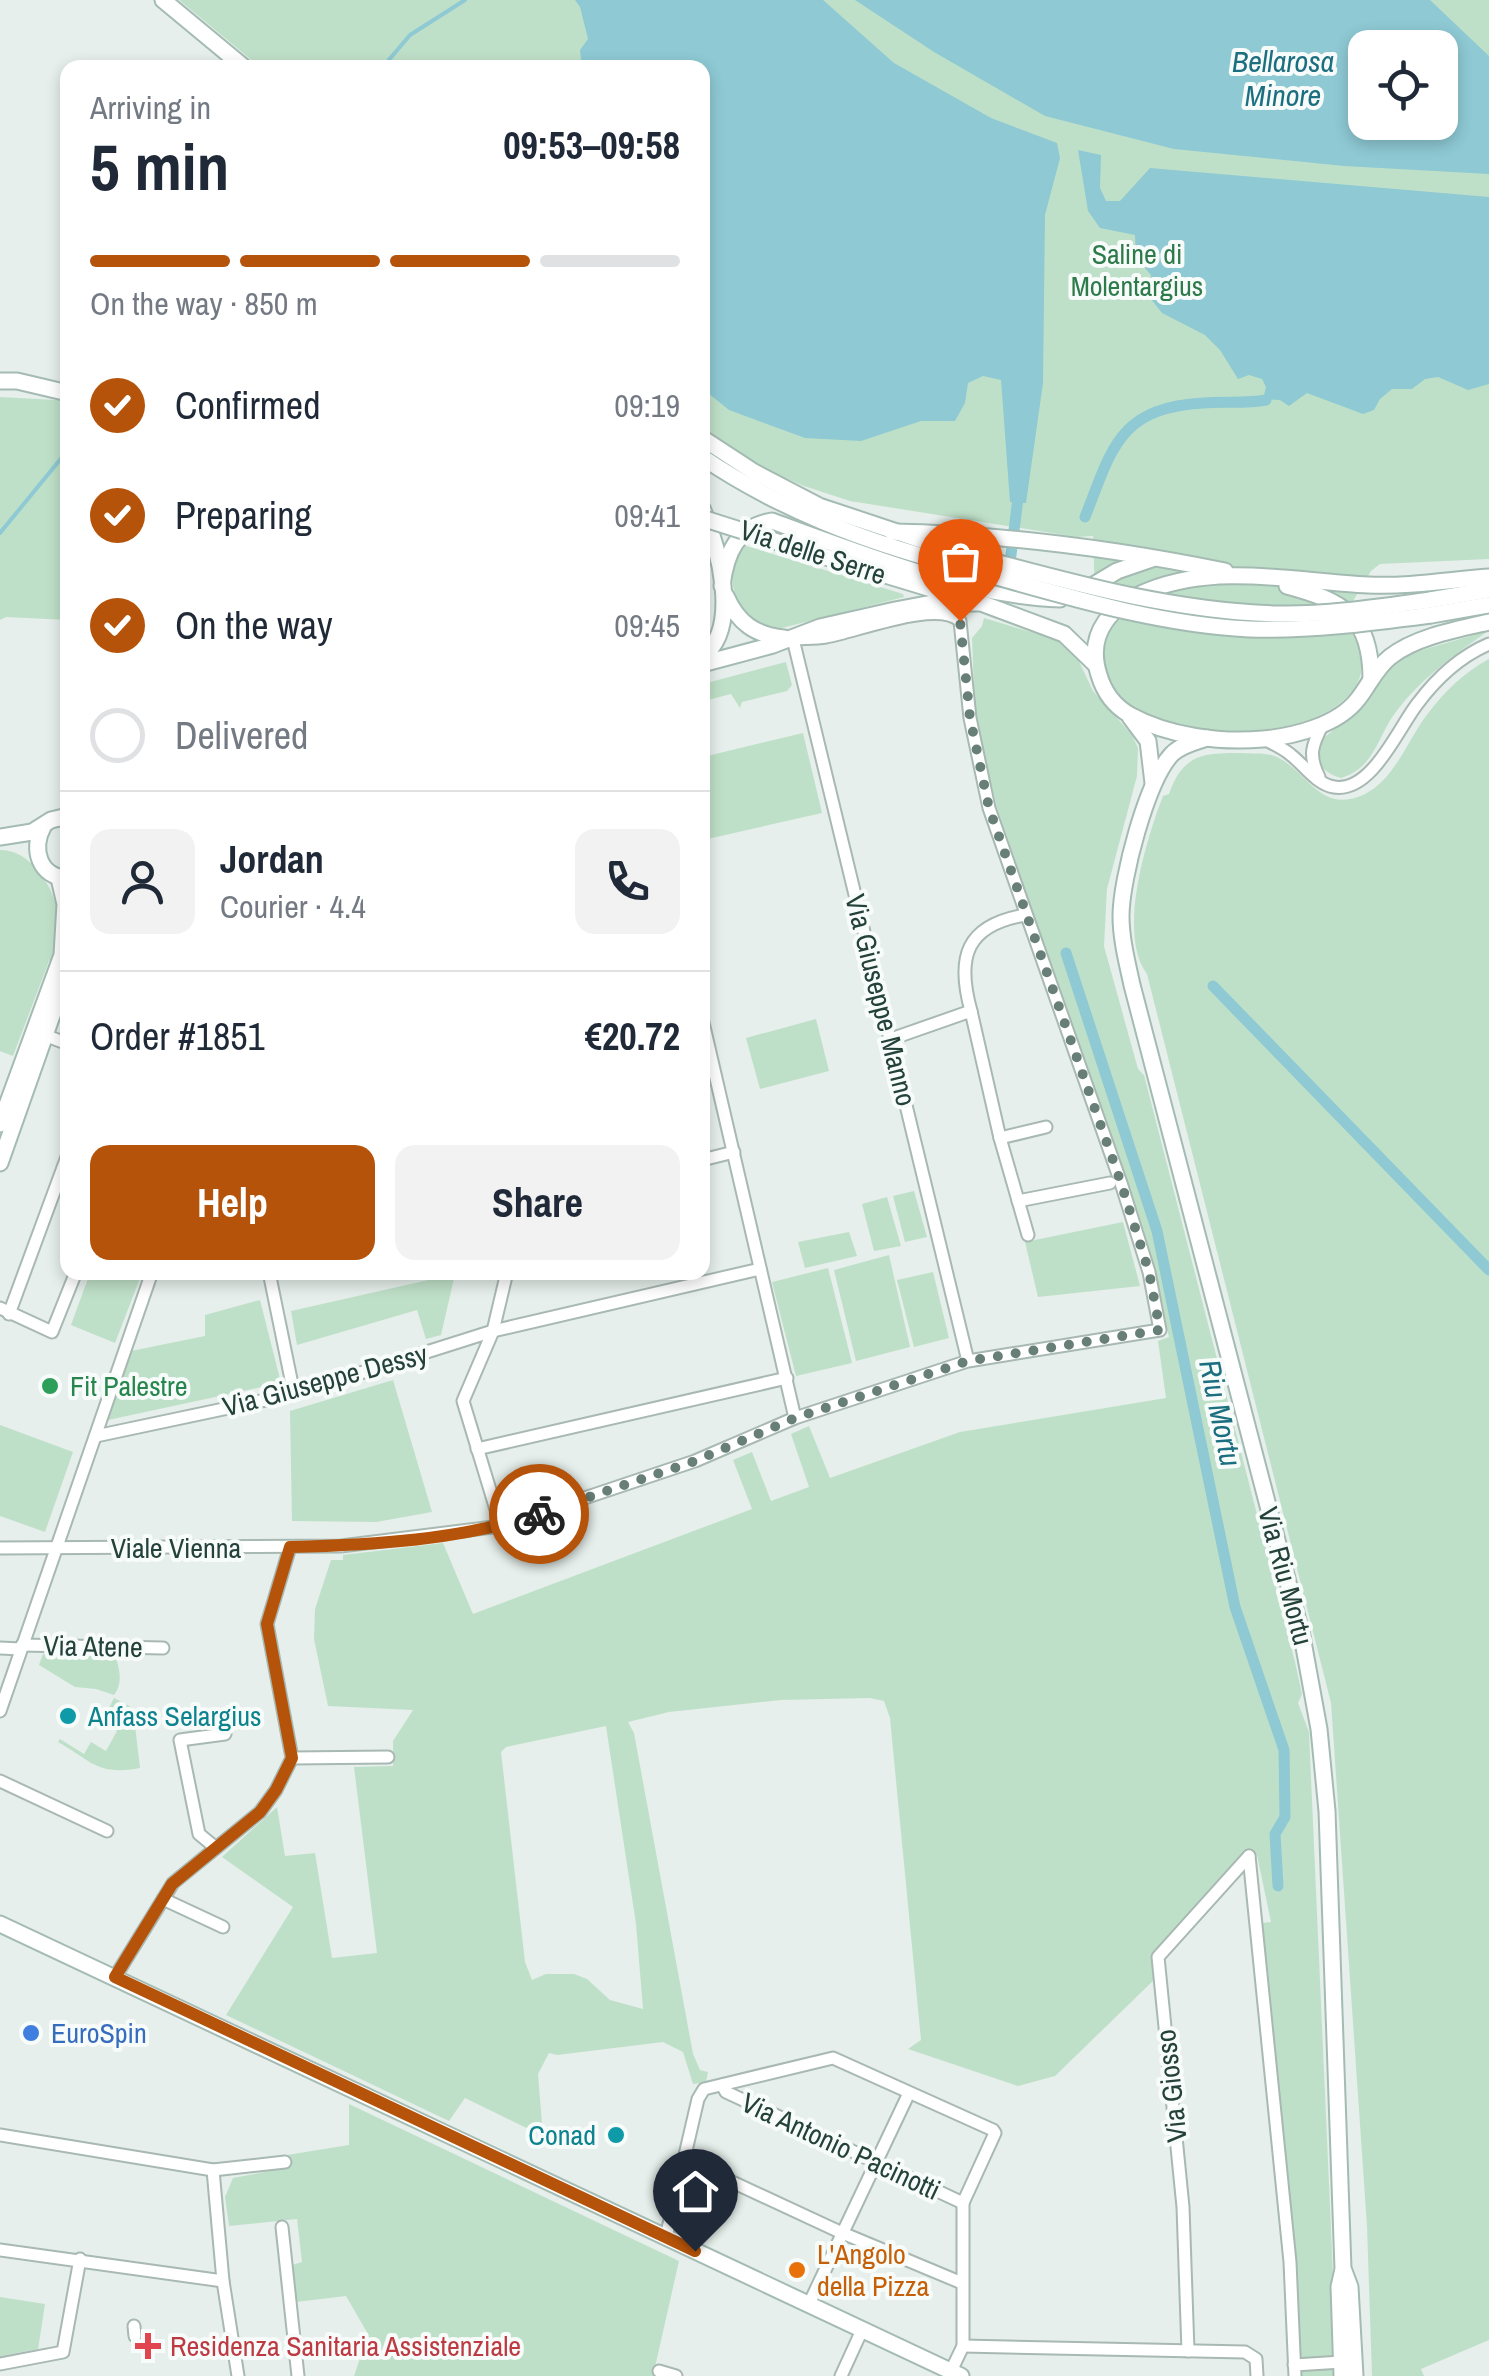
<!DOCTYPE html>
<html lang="en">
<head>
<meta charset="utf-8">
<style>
	:root { --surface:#fff; --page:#f2f2f3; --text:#1f2937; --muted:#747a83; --line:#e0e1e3; --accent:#b45309 }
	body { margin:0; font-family:"Archivo Narrow",sans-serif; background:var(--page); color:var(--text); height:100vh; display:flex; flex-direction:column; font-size:38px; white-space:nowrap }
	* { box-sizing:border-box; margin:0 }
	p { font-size:32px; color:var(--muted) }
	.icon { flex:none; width:55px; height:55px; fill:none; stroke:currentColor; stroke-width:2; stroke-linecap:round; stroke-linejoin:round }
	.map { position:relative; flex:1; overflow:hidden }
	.details { position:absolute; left:60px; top:60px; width:650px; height:1220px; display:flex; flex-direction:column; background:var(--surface); border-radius:20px; box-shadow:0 5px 15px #0003 }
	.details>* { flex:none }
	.fabs { position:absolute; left:1348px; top:30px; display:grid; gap:20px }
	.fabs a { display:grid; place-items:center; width:110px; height:110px; border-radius:20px; background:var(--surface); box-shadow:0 5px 15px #0003; font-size:50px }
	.pin { position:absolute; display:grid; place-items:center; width:85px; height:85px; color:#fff; margin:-102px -42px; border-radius:50% 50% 50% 0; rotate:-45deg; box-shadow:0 0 10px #0007 }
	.pin .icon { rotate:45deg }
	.courier { position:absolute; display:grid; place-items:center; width:100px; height:100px; margin:-50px; border:8px solid #b45309; border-radius:50%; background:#fff; color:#222; box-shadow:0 2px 12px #0007 }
	.overview em { font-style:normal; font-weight:700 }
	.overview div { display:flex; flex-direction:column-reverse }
	.overview { display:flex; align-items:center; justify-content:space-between; height:170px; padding:0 30px }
	h1 { font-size:65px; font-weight:700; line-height:75px }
	.bar { display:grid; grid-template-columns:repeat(4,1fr); gap:15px 10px; align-content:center; height:120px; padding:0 30px }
	.bar i { height:12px; border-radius:8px; background:var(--line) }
	.bar .on { background:var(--accent) }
	.bar p { grid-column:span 4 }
	.line { display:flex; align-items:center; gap:25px; padding:0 30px; border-top:2px solid var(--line) }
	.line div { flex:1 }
	.round { display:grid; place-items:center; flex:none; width:105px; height:105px; border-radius:20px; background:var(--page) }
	ol { padding:0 30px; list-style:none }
	li { display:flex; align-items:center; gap:30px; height:110px }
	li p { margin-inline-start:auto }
	li .icon { padding:10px; border-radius:50%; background:var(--accent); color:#fff; stroke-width:4 }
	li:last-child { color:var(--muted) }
	li i { width:55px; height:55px; border:5px solid var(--line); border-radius:50% }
	.action { display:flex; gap:20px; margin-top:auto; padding:20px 30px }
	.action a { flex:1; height:115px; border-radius:20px; background:var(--accent); color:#fff; font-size:40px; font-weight:700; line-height:115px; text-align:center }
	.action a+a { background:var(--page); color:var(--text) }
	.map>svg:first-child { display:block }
</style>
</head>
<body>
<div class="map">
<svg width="1489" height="2376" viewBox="0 0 1489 2376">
	<rect width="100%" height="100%" fill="#e6efeb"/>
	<!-- green -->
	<g fill="#bfe0c8" fill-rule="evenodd">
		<path d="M 179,0 L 1489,0 L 1489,559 L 1380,564 L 1371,571 L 1341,621 C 1356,634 1364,645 1362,667 C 1352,755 1113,750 1103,667 C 1099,635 1113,622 1138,607 L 1095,596 L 1093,536 L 1077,537 L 850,501 L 804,486 L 767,470 L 703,428 L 702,68 L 260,67 ZM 1365,48 L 1440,48 L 1440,122 L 1365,122 Z"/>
		<polygon points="67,385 67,620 6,617 0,620 0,397 56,400"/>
		<path d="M 740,544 L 903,594 L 904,597 L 778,629 L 749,623 C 730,590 728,581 740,544 Z"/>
		<path d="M 984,618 L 1054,639 L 1067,646 L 1077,657 L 1093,691 L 1132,735 L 1138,748 L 1137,776 L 1107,889 L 1104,946 L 1138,1069 L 1144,1075 L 1295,1662 L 1302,1694 L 1298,1703 L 1309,1732 L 1334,2297 L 1333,2376 L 1296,2376 L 1262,1923 L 1271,1922 L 1257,1855 L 1249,1851 L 1240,1857 L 1154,1953 L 1157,1977 L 1055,2076 L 1018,2086 L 908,2049 L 921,2040 L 890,1718 L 884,1701 L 870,1698 L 781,1700 L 669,1712 L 628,1722 L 634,1733 L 693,2054 L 700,2070 L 708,2072 L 706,2082 L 693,2084 L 683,2052 L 663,2042 L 557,2055 L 549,2053 L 538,2074 L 543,2136 L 465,2098 L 449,2121 L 226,2015 L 293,1907 L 222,1857 L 277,1807 L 285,1856 L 315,1853 L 332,1958 L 377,1953 L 354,1767 L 393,1766 L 393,1741 L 413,1710 L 328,1706 L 314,1639 L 315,1609 L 331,1560 L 343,1560 L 343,1555 L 443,1543 L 473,1614 L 752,1509 L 733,1460 L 752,1452 L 771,1501 L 809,1487 L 791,1434 L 809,1426 L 830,1478 L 960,1432 L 1166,1398 L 1158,1341 L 1169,1337 L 1135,1207 L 997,808 L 975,718 L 972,638 L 982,626 ZM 606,1726 L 636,1924 L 643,2009 L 610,2000 L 587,1979 L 574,1974 L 546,1974 L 532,1980 L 525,1962 L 501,1752 L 506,1747 Z"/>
		<path d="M 1488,631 C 1457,653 1422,678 1399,708 C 1377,734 1377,767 1341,778 C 1321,772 1312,760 1321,740 L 1355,713 L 1389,665 L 1408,654 Z"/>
		<path d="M 1489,659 L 1489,2340 L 1421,2369 L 1424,2376 L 1372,2376 L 1367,2226 L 1331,1703 L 1147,974 C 1117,934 1146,840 1163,796 L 1169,794 C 1183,754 1203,753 1241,753 C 1254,754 1268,752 1279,758 C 1304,771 1318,805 1350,799 C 1390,792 1405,744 1426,716 C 1443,693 1464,672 1489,659 Z"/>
		<polygon points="786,662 792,685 787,691 742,702 740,708 731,694 704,701 710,708 703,709 703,684"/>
		<polygon points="803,733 822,813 703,840 703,757"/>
		<path d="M 0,850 C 45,849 78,932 49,961 L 13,1056 L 0,1051 Z"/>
		<polygon points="816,1019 829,1071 760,1089 746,1038"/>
		<polygon points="914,1191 927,1237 905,1242 893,1196"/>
		<polygon points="887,1197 901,1246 874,1251 862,1204"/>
		<polygon points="1123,1222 1140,1286 1038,1297 1025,1242"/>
		<polygon points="849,1232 857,1256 805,1268 798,1242"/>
		<polygon points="889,1255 910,1347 856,1361 834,1270"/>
		<polygon points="828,1268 852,1363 796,1376 772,1282"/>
		<polygon points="933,1272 949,1338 914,1347 897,1280"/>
		<polygon points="90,1273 142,1273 115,1343 71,1325"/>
		<polygon points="455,1274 441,1335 426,1339 417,1310 297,1345 291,1311"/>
		<polygon points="260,1300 281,1383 108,1420 131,1351 205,1336 205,1315"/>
		<polygon points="393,1380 432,1512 376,1522 292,1521 290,1411"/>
		<polygon points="0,1425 73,1452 45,1532 0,1516"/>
		<path d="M 43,1654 L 115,1656 C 120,1669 123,1684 114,1695 L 96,1689 L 75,1687 L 39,1665 Z"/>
		<path d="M 114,1698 L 133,1708 L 140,1768 C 97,1776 92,1761 58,1742 L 60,1739 L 84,1754 L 91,1742 L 106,1751 L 117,1731 L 102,1722 Z"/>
		<polygon points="349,2104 679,2261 653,2376 354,2376 368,2334 346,2296 296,2302 292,2265 302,2262 297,2219 229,2226 225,2197 233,2178 286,2168 287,2155 349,2145"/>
		<polygon points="0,2297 45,2304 38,2349 0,2356"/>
	</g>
	<!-- water -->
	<g fill="#8ec9d4" fill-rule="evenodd">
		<polygon points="575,0 823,0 894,63 991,118 1057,143 1060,158 1045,215 1043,383 1026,503 1010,502 1001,380 983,376 968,383 965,403 955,421 921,421 861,441 805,438 729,410 703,389 702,68 582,67 580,50 588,39 580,7"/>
		<path d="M 855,0 L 1430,0 L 1489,56 L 1489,174 L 1344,166 L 1174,149 L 1045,116 L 934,52 ZM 1365,48 L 1440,48 L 1440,122 L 1365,122 Z"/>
		<polygon points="1078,150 1101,155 1100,188 1106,201 1120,201 1150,168 1489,197 1489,384 1468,390 1438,377 1425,379 1412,389 1392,389 1380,399 1374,410 1363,414 1307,393 1289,406 1280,400 1263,399 1266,387 1262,379 1249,375 1238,379 1220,350 1205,335 1162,313 1151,299 1151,275 1136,258 1135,235 1100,228 1088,211"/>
	</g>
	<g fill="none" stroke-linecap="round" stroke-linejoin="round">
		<!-- stream -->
		<g stroke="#8ec9d4" stroke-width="4">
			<polyline points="382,68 410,35 465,0"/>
			<polyline points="0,533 68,450"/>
		</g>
		<!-- canal -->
		<g stroke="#8ec9d4" stroke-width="11">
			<path d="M 1085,517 C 1112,449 1118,408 1203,403 C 1224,401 1245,404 1266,400"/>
			<polyline points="1009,571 1019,490"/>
			<polyline points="1066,953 1157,1231 1235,1607 1284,1750 1285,1817 1275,1834 1278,1886"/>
			<polyline points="1213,986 1489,1270"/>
		</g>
		<!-- street casing -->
		<g stroke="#a8b8b2" stroke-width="15">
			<g id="street">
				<path d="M 1264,739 C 1273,744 1283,748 1291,755 C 1304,765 1316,784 1334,787 C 1372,793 1398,728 1418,703 C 1436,679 1461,656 1489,644"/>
				<path d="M 1319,777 C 1308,755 1312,745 1323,724"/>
				<path d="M 971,1011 C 956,957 966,925 1025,915"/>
				<polyline points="702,1018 795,1418"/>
				<polyline points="47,1036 68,1044"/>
				<polyline points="891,1039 971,1011 1000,1138 1028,1235"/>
				<polyline points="1000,1138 1046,1127"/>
				<polyline points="702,1160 734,1152"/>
				<polyline points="1018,1201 1110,1183"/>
				<polyline points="269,1272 294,1394"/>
				<polyline points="0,1308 52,1332 76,1272"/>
				<polyline points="9,1314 68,1154"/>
				<polyline points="96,1436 294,1394 493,1331 760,1269"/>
				<polyline points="477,1449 787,1378"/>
				<polyline points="501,1526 463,1401 493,1331 507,1272"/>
				<path d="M 0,1548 L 341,1546 L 501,1526 L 695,1461 L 795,1418 L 968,1361 L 1160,1330 L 1149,1272 L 1121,1183 L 989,808 L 970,718 L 960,621 C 937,599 856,632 826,637 C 815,639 804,638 793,639 L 968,1361"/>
				<polyline points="22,1645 163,1648"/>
				<polyline points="0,1648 21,1649"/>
				<polyline points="0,1711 152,1272"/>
				<polyline points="292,1758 388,1757"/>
				<polyline points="0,1781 107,1831"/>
				<polyline points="216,1848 199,1834 180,1740 225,1734"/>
				<polyline points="1249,1856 1290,2262 1295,2376"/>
				<polyline points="163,1899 223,1927"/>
				<polyline points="115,1977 173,1883 260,1812 276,1790 292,1758 267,1624 290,1547"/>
				<polyline points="722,2085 726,2092 963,2203"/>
				<polyline points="0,2135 213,2170 285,2162"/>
				<polyline points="685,2160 840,2232 962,2283"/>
				<polyline points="213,2170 223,2281 238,2376"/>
				<polyline points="282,2227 298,2376"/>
				<polyline points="666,2237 698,2099 704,2089 833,2058 993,2130 995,2133 963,2203 963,2346 951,2371"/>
				<polyline points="0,2250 223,2281"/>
				<polyline points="809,2304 909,2093"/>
				<polyline points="134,2326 135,2336"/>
				<polyline points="963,2346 1245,2352 1256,2359 1257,2376"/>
				<polyline points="1188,2351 1183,2207 1158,1957 1249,1856"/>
				<polyline points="0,2364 63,2352 80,2259"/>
				<polyline points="1294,2365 1342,2362"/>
				<polyline points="659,2371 676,2376"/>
				<polyline points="841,2376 862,2330"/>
			</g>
		</g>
		<!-- secondary casing -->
		<g stroke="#a4bbb3" stroke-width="19">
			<g id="secondary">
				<polyline points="163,0 245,68"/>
				<polyline points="0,381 17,381 68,393"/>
				<polyline points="702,438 754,472 819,506 954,551"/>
				<path d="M 702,457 C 779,509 861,540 950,564"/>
				<path d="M 702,508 C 718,546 742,628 702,657"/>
				<path d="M 892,532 C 1004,534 1116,549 1225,571"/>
				<polyline points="806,551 958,597"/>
				<path d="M 1489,577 C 1449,580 1408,587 1368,585 C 1299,582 1218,563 1150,590 C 1113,604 1085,632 1099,675 C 1104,692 1114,706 1130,715 C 1168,736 1221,743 1263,739 C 1295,736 1338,725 1358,699 C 1369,685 1376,668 1390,657 C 1415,637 1458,629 1489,622"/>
				<path d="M 722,586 C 726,553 737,527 772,521 C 860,553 967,596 1060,599"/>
				<path d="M 1287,586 C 1343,601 1371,616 1371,679"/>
				<polyline points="1087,589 1117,571 1152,559"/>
				<path d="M 726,596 C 738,623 755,635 784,638"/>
				<polyline points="1430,600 1489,590"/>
				<polyline points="1431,615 1489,605"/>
				<polyline points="702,664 773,645 820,627 895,610 932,603 981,603 1064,634 1095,664"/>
				<polyline points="1130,717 1148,741 1153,783"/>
				<path d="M 1207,738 C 1195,742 1181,745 1172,754 C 1147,780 1121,879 1121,916 C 1121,939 1127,962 1132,985 L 1302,1636 L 1319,1729 L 1327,1811 L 1343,2269 L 1339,2287 L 1342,2376"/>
				<path d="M 43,827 C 31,848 39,878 68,878"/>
				<polyline points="0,837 32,832 51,820 68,816"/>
				<polyline points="0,1124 62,955 65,904 59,878"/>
				<polyline points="0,1163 67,973"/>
				<polyline points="0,1924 961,2376"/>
				<polyline points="1344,2271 1350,2287 1355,2376"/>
			</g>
		</g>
		<!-- street -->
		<use href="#street" stroke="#fff" stroke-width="11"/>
		<!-- secondary -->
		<use href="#secondary" stroke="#fff" stroke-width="15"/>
		<!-- secondary-bridge casing -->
		<g stroke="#a4bbb3" stroke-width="19" stroke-linecap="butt">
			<g id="secondary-bridge">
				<polyline points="702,518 806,551"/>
				<path d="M 954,551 C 1060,579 1166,611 1277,614 C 1328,615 1379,607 1430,600"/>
				<path d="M 950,564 C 1047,590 1147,624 1249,629 C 1310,631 1370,623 1431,615"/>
			</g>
		</g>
		<!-- secondary-bridge -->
		<use href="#secondary-bridge" stroke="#fff" stroke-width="15"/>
	</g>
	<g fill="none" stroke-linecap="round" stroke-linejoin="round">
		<!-- done -->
		<polyline stroke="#687f78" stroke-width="10" stroke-dasharray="0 18" points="539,1514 695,1461 795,1418 968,1361 1160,1330 1149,1272 1121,1183 989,808 970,718 960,621"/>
		<!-- route -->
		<path stroke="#b45309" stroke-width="12" d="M 539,1514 C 460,1540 373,1545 290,1547 L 267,1624 L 292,1758 L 276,1790 L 260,1812 L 172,1884 L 115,1977 L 695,2251"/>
	</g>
	<!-- markers -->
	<circle fill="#2e9e5b" stroke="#f7fbf9" stroke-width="4" cx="50" cy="1386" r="10"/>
	<g fill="#0f9aa8" stroke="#f7fbf9" stroke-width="4">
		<circle cx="68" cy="1716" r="10"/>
		<circle cx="616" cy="2135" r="10"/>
	</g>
	<circle fill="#3f7fe0" stroke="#f7fbf9" stroke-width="4" cx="31" cy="2033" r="10"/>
	<circle fill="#e8710a" stroke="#f7fbf9" stroke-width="4" cx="797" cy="2270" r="10"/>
	<path fill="#e0444e" stroke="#f7fbf9" stroke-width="4" d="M143 2331h10v10h10v10h-10v10h-10v-10h-10v-10h10z"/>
	<g text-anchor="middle" stroke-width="8" stroke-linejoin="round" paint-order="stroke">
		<!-- park labels -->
		<g font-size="28" fill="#2d7a4b" stroke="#f7fbf9">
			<text x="1137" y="264">Saline di<tspan x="1137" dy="32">Molentargius</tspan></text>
		</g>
		<!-- street labels -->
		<g font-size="28" fill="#24423a" stroke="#f7fbf9">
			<text transform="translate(813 552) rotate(18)" y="10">Via delle Serre</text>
			<text transform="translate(881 1000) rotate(76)" y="10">Via Giuseppe Manno</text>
			<text transform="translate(325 1380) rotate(-15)" y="10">Via Giuseppe Dessy</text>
			<text x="176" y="1558">Viale Vienna</text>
			<text transform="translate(1286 1576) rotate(75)" y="10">Via Riu Mortu</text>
			<text transform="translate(93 1646) rotate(1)" y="10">Via Atene</text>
			<text transform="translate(1171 2086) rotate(-96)" y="10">Via Giosso</text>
			<text transform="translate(841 2146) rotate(25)" y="10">Via Antonio Pacinotti</text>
		</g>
		<!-- leisure labels -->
		<g font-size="28" fill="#27864d" stroke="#f7fbf9" text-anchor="start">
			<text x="70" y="1396">Fit Palestre</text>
		</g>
		<!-- culture labels -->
		<g font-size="28" fill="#0d838f" stroke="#f7fbf9" text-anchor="start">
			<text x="88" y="1726">Anfass Selargius</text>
			<text x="596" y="2145" text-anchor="end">Conad</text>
		</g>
		<!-- shop labels -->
		<g font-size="28" fill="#366cbe" stroke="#f7fbf9" text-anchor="start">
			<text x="51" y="2043">EuroSpin</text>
		</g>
		<!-- food labels -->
		<g font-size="28" fill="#c56008" stroke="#f7fbf9" text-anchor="start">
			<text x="817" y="2264">L'Angolo<tspan x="817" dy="32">della Pizza</tspan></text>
		</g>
		<!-- health labels -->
		<g font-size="28" fill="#be3a42" stroke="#f7fbf9" text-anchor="start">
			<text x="170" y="2356">Residenza Sanitaria Assistenziale</text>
		</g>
		<!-- water labels -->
		<g font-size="30" font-style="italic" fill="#1c6f80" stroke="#f7fbf9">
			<text x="1283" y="72">Bellarosa<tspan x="1283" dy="34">Minore</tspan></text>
			<text transform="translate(1220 1413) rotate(78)" y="10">Riu Mortu</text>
		</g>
	</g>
</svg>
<div class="fabs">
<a><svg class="icon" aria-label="locate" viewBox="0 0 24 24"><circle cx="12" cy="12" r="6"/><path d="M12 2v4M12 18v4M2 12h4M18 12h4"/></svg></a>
</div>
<div class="pin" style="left:960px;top:621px;background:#ea580c"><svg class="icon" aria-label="bag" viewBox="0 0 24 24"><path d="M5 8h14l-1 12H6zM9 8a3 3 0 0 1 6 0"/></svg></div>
<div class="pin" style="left:695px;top:2251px;background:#1f2937"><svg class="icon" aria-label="home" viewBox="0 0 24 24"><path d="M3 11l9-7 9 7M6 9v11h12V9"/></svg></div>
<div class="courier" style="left:539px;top:1514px"><svg class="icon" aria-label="bike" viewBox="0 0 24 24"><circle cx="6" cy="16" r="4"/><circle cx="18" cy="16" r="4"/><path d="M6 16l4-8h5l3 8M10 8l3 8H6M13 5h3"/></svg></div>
<section class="details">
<div class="overview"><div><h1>5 min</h1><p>Arriving in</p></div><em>09:53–09:58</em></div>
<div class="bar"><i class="on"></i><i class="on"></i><i class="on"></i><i></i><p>On the way · 850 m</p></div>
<ol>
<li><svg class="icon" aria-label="check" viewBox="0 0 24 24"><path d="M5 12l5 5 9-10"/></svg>Confirmed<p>09:19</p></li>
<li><svg class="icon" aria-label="check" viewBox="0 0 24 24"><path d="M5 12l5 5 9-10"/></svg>Preparing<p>09:41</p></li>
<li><svg class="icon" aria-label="check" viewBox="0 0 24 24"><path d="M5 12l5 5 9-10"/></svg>On the way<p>09:45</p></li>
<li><i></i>Delivered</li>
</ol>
<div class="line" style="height:180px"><a class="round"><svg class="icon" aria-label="person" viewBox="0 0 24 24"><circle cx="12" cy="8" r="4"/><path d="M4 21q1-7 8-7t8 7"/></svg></a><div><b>Jordan</b><p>Courier · 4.4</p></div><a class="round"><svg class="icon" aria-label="phone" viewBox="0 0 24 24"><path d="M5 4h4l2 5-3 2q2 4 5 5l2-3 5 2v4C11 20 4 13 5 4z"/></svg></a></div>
<div class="line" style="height:130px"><div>Order #1851</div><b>€20.72</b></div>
<div class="action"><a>Help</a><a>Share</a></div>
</section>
</div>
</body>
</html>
